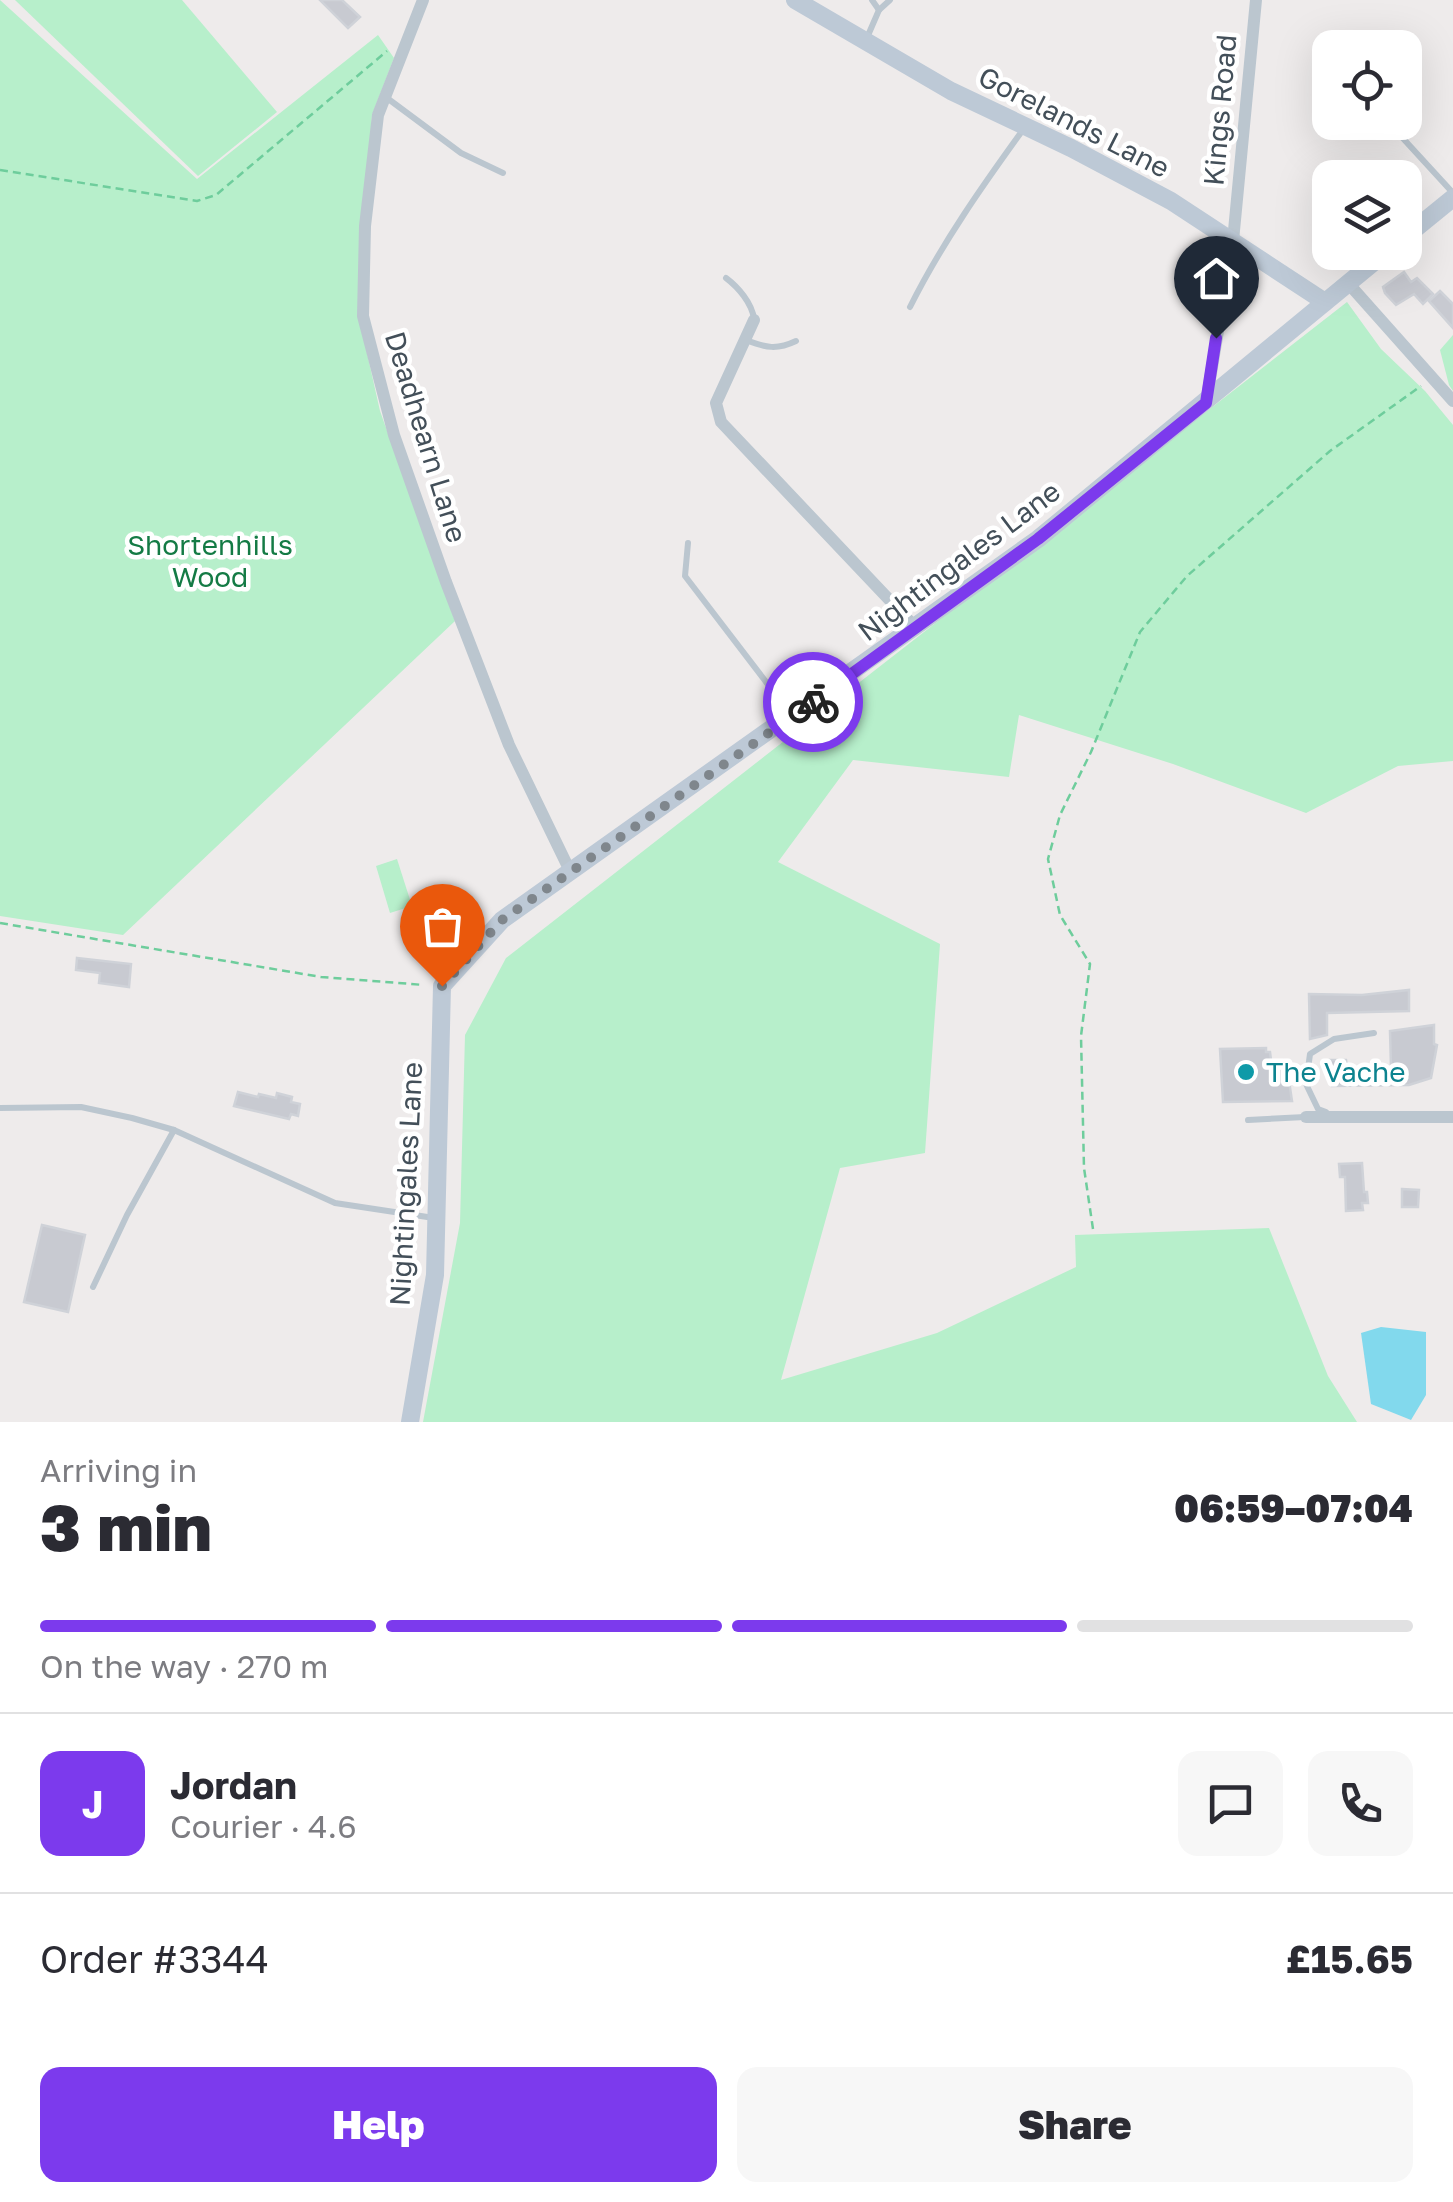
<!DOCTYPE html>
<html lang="en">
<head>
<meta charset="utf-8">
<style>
	:root { --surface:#fff; --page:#f7f7f7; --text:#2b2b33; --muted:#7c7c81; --line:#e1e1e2; --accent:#7c3aed }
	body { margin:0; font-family:"Golos Text",sans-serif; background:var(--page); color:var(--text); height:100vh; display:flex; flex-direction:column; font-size:38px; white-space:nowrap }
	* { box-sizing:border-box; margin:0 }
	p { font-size:32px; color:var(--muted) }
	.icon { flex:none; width:55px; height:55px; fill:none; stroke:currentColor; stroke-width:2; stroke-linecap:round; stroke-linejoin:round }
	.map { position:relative; height:1422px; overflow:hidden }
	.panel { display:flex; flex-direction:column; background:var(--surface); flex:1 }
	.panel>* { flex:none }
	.buttons { position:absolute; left:1312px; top:30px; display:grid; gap:20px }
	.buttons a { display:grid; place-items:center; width:110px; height:110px; border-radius:20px; background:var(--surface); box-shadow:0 10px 40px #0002; font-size:50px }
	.pin { position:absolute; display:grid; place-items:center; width:85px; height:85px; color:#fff; margin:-102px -42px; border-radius:50% 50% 50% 0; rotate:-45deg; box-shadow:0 0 10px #0007 }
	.pin .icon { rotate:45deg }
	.courier { position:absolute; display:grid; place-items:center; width:100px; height:100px; margin:-50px; border:8px solid #7c3aed; border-radius:50%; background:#fff; color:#222; box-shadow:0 2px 12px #0007 }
	.headline em { font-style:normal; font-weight:800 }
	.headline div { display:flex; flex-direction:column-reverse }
	.headline { display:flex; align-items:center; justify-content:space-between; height:170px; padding:0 40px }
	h1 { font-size:65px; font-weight:800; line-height:75px }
	.bar { display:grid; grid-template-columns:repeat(4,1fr); gap:15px 10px; align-content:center; height:120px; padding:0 40px }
	.bar i { height:12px; border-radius:8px; background:var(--line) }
	.bar .selected { background:var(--accent) }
	.bar p { grid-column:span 4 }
	.line { display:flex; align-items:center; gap:25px; padding:0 40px; border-top:2px solid var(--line) }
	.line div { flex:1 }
	.round { display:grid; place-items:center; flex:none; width:105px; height:105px; border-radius:20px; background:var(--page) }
	.action { display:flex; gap:20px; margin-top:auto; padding:20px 40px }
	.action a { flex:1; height:115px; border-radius:20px; background:var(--accent); color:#fff; font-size:40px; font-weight:800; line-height:115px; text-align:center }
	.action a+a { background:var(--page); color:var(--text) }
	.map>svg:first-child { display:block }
</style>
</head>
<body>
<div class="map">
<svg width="1453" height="1422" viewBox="0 0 1453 1422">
	<rect width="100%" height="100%" fill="#eeebeb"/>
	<!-- green -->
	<g fill="#b7efcb">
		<polygon points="0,0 197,179 378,35 394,58 372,115 358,313 380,411 455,621 123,935 0,916"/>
		<polygon points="15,0 182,0 277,112 198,176"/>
		<polygon points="1347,302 1381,349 1425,391 1453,425 1453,761 1398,766 1306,813 1173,764 1019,715 1009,777 853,760 778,862 940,944 925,1153 840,1168 781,1380 937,1333 1076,1267 1075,1235 1269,1228 1328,1376 1357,1422 423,1422 460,1223 465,1035 506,958"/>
		<polygon points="1453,335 1453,391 1449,385 1440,350"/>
		<polygon points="397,859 412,906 390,913 376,866"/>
	</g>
	<!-- water -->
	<polygon fill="#82d9ed" points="1381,1327 1426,1332 1426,1395 1411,1420 1371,1404 1361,1333"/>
	<!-- building -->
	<g fill="#c8cad1" stroke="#cfd2d8" stroke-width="2.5">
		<polygon points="320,0 342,0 360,17 348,28"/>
		<polygon points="1404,272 1411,282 1417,278 1433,294 1423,304 1414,294 1396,305 1385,293 1383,287"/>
		<polygon points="1440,291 1453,304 1453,328 1429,301"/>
		<polygon points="77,958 131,964 129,987 99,983 100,973 76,970"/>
		<polygon points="1409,990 1409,1011 1327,1013 1327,1035 1310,1039 1309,994 1362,995"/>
		<polygon points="1434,1025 1434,1044 1437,1045 1431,1078 1409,1085 1332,1086 1330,1060 1346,1060 1347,1068 1391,1067 1390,1031"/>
		<polygon points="1266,1048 1266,1052 1270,1052 1271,1060 1286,1061 1292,1101 1223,1102 1220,1049"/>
		<polygon points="238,1092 258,1097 259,1094 276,1098 277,1093 292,1097 291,1102 300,1104 298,1116 291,1114 289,1119 234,1106"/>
		<polygon points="1362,1163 1364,1192 1367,1192 1368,1203 1362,1203 1363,1210 1346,1211 1345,1177 1340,1177 1339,1164"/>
		<polygon points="1402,1189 1419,1190 1418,1207 1402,1207"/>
		<polygon points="42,1225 85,1235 68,1312 24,1302"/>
	</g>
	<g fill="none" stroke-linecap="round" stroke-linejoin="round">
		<!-- path -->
		<g stroke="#6ecd9c" stroke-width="2.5" stroke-dasharray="8 5" stroke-linecap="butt">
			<polyline points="0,170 197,201 216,195 387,51"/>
			<polyline points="0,923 321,977 424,985"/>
			<polyline points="1093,1229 1084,1168 1081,1036 1090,964 1060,915 1048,859 1060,815 1091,752 1140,632 1187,576 1330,451 1421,386"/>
		</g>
		<!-- lane -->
		<g stroke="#bbc6cf" stroke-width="6">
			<polyline points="872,0 879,10"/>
			<polyline points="866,40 879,10 890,0"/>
			<polyline points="387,98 461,153 503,173"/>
			<polyline points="1388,122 1453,193"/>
			<path d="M 726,278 C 738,287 752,303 754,319"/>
			<path d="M 910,307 C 942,243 983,185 1025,127"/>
			<path d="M 746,340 C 766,348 777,350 796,341"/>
			<polyline points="688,543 685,576 789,712"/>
			<polyline points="0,1108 81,1107 132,1118 174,1130 335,1203 434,1218"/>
			<polyline points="1326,1112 1318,1109 1306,1084 1310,1054 1334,1039 1374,1033"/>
			<polyline points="1248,1120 1305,1117"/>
			<polyline points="93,1287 127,1215 174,1130"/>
		</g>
		<!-- street -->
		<g stroke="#bbc6cf" stroke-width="12">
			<polyline points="423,0 378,115 365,226 363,316 394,435 446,582 509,745 570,871"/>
			<polyline points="1348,283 1453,401"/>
			<polyline points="754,320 716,403 721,422 916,628"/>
			<polyline points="1206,403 1233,241 1256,0"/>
			<polyline points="1306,1117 1453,1117"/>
		</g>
		<!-- secondary -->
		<g stroke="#bdc9d6" stroke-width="18">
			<polyline points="795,0 951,91 1071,148 1171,201 1325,302"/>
			<polyline points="1405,237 1453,198"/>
			<polyline points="410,1422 435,1275 442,986 502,920 1038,539 1386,252"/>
		</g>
	</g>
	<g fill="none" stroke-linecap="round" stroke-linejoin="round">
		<!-- done -->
		<polyline stroke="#7f868c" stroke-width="10" stroke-dasharray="0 18" points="442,986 502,920 813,702"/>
		<!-- route -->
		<polyline stroke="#7c3aed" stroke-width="12" points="813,702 1038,539 1206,403 1216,338"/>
	</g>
	<!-- markers -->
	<circle fill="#0f9aa8" stroke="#fff" stroke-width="4" cx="1246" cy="1072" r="10"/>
	<g text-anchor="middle" stroke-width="9" stroke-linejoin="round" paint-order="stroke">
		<!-- street labels -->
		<g font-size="28" fill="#434f59" stroke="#fff">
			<text transform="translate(1220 110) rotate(-85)" y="10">Kings Road</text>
			<text transform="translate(1074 122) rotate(27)" y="10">Gorelands Lane</text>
			<text transform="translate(426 437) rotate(73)" y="10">Deadhearn Lane</text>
			<text transform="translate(959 561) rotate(-37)" y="10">Nightingales Lane</text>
			<text transform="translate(406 1184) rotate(-87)" y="10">Nightingales Lane</text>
		</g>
		<!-- park labels -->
		<g font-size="28" fill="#147b45" stroke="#fff">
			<text x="210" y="555">Shortenhills<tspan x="210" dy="32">Wood</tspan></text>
		</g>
		<!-- culture labels -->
		<g font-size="28" fill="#0d838f" stroke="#fff" text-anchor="start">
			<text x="1266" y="1082">The Vache</text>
		</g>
	</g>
</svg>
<div class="buttons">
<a><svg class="icon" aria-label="locate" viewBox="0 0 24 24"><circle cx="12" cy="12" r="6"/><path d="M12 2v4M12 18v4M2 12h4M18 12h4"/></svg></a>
<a><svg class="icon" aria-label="layers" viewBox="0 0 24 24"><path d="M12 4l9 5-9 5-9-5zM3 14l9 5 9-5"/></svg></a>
</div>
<div class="pin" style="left:442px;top:986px;background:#ea580c"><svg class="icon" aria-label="bag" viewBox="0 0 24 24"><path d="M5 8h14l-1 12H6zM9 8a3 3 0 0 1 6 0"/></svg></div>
<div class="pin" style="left:1216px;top:338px;background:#1f2937"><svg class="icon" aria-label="home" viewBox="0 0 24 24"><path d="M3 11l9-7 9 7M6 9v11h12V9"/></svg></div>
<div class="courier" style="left:813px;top:702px"><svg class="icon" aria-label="bike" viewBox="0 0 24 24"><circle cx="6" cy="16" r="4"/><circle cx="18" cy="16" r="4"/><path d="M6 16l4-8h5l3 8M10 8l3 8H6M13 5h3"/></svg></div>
</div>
<section class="panel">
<div class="headline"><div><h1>3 min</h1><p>Arriving in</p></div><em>06:59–07:04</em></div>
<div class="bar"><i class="selected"></i><i class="selected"></i><i class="selected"></i><i></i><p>On the way · 270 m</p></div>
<div class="line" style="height:180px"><b class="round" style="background:var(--accent);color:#fff">J</b><div><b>Jordan</b><p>Courier · 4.6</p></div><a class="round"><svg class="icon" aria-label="chat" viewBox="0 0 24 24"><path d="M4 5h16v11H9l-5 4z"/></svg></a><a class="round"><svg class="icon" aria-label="phone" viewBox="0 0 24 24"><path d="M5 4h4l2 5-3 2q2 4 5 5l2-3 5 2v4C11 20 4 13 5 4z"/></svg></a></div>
<div class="line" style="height:130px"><div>Order #3344</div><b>£15.65</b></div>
<div class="action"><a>Help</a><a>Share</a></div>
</section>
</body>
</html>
